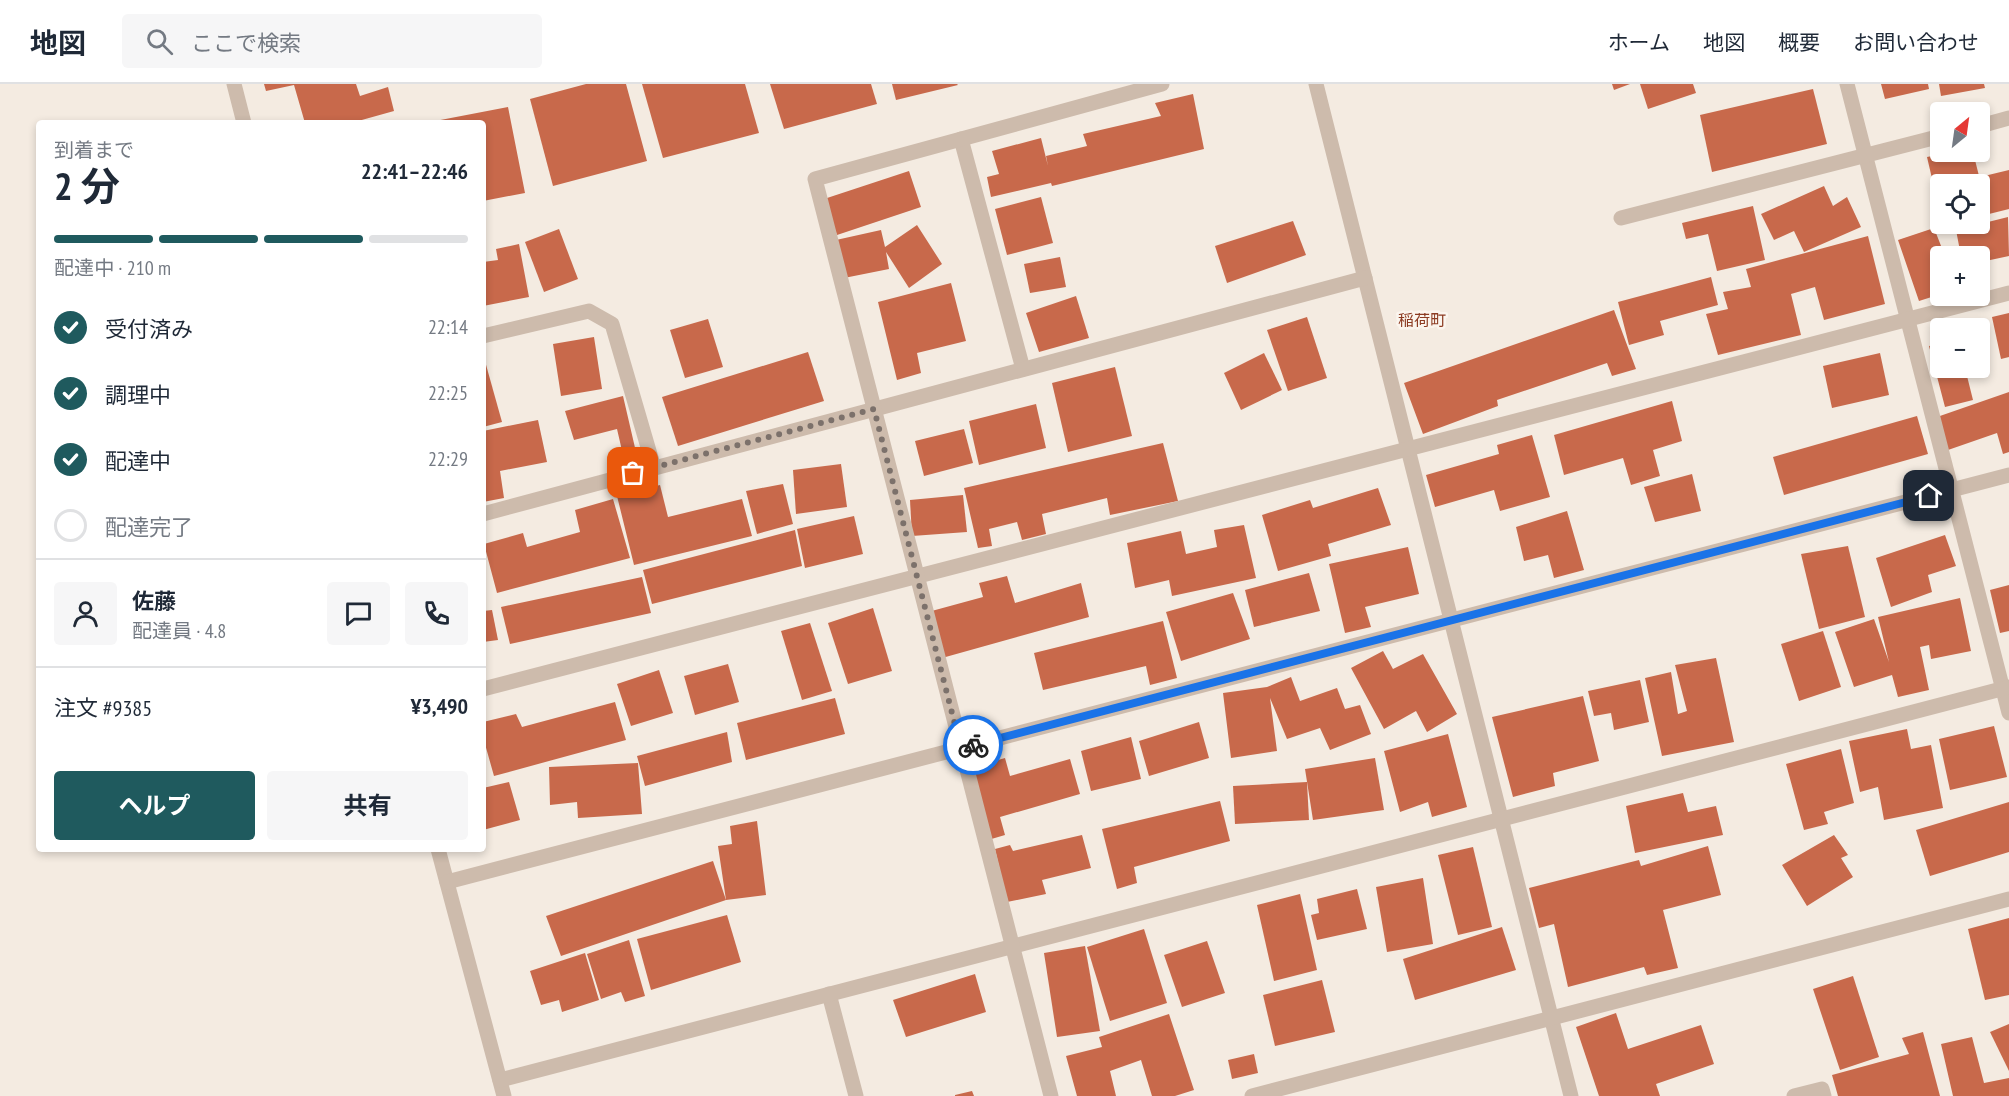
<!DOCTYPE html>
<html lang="ja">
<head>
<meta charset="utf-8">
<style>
	:root { --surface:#fff; --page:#f6f6f7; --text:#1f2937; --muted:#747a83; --line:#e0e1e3; --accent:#1f5a5e }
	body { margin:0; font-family:"PT Sans Narrow","Noto Sans JP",sans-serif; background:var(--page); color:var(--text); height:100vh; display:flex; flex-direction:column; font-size:22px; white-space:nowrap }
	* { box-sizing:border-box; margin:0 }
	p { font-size:20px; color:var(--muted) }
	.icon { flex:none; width:33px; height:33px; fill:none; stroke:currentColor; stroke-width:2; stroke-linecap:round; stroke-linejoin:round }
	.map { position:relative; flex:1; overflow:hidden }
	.drawer { position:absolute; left:36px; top:36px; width:450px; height:732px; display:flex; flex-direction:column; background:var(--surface); border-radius:6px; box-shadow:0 3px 9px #0003 }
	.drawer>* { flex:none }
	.needle { width:39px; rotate:29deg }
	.fabs { position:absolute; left:1930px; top:18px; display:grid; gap:12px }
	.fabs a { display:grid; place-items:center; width:60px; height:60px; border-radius:6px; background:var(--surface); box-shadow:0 3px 9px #0003; font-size:30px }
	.pin { position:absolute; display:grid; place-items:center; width:51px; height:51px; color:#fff; margin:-26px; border-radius:12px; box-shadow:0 3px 9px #0006 }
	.courier { position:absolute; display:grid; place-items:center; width:60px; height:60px; margin:-30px; border:4px solid #1a73e8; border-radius:50%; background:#fff; color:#222; box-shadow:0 2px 8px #0007 }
	.overview em { font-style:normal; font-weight:700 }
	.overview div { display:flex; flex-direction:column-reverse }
	.overview { display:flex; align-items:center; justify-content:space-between; height:102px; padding:0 18px }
	h1 { font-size:39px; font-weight:700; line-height:45px }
	.bar { display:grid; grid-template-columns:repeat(4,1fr); gap:9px 6px; align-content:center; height:72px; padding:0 18px }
	.bar i { height:8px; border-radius:4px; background:var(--line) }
	.bar .selected { background:var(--accent) }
	.bar p { grid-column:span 4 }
	.line { display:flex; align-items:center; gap:15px; padding:0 18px; border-top:2px solid var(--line) }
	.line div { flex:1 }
	.round { display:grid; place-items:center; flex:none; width:63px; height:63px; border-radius:6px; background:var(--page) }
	ol { padding:0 18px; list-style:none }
	li { display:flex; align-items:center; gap:18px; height:66px }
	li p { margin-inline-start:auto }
	li .icon { padding:6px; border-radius:50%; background:var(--accent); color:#fff; stroke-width:4 }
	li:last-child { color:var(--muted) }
	li i { width:33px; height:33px; border:3px solid var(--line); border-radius:50% }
	.cta { display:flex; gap:12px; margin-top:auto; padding:12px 18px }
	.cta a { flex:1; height:69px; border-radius:6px; background:var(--accent); color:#fff; font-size:24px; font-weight:700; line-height:69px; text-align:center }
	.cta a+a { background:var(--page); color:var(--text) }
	header { display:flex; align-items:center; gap:36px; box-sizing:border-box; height:84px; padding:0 30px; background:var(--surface); border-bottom:2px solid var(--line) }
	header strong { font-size:28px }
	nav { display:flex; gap:33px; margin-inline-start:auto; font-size:21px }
	.search { width:420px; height:54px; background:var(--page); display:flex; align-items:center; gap:15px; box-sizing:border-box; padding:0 21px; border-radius:6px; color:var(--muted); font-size:22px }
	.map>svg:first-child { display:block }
</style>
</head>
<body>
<header>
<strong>地図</strong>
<div class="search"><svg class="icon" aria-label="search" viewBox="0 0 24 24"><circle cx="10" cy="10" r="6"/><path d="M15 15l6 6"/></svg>ここで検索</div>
<nav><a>ホーム</a><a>地図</a><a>概要</a><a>お問い合わせ</a></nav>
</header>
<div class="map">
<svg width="2009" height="1012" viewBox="0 0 2009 1012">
	<rect width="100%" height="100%" fill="#f4ebe1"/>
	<!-- building -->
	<g fill="#c8694b">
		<polygon points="264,0 356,0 360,12 388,3 394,27 351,39 305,39 294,1 266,7"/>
		<polygon points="586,0 626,0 647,77 553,102 530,15"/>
		<polygon points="642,0 745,0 759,49 663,74"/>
		<polygon points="770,0 871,0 877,20 784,45"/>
		<polygon points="892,0 957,0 958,1 896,16"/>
		<polygon points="1612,0 1630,0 1614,6"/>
		<polygon points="1640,0 1693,0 1696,9 1648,25"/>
		<polygon points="1881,0 1928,0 1929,5 1885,15"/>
		<polygon points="1939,0 1984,0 1985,4 1941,12"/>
		<polygon points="1813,5 1827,60 1712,88 1700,31"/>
		<polygon points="1193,10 1204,65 1052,102 1051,99 991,113 987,93 999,90 992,67 1041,54 1048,82 1046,72 1087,62 1083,50 1161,32 1155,19"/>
		<polygon points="508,23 525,109 483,117 483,39 430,38"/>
		<polygon points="1952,68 1973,68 1981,100 1941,100 1940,129 1927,73"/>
		<polygon points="2009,86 2009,125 1989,130 1980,93"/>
		<polygon points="909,87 921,123 837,151 824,115"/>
		<polygon points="1980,101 1988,132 1980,134"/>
		<polygon points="1824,102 1833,122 1847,113 1861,143 1804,168 1794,147 1774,156 1761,130"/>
		<polygon points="1041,113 1053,159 1007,171 995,125"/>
		<polygon points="1753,122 1765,176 1717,187 1708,150 1686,155 1682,139"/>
		<polygon points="2008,133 2009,172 1981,178 1986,195 1980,197 1980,172 1961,172 1956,146"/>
		<polygon points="1293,137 1306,171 1227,199 1215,162"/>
		<polygon points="917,141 942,180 909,204 886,168 889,185 844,194 836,156 881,146 885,163"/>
		<polygon points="1934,144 1945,172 1941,172 1941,210 1919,217 1898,156"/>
		<polygon points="559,145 578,195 544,208 525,158"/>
		<polygon points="1868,152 1885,220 1824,236 1815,203 1791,210 1801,251 1718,271 1706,230 1728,225 1723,208 1751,203 1746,185"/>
		<polygon points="519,160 529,213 483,222 483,178 498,176 496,165"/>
		<polygon points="1060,173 1066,203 1030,209 1024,180"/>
		<polygon points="1711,193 1718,221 1660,237 1664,251 1629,261 1618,218"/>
		<polygon points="951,199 966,257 917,269 921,289 897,296 878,218"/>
		<polygon points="1076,212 1089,254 1039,268 1026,229"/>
		<polygon points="1614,226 1636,285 1612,292 1607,279 1497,316 1498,322 1423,350 1404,299"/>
		<polygon points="2009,229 2009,273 2001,275 1992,233"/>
		<polygon points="1307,233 1327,294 1288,307 1267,246"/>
		<polygon points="708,235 723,283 685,294 670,246"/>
		<polygon points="1984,248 1989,273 1980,275 1980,249"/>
		<polygon points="594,253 602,305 561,312 553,260"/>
		<polygon points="1941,259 1941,284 1965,284 1973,316 1945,323 1929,262"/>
		<polygon points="808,268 824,317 678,362 662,313"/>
		<polygon points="1264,269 1282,306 1241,326 1224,289"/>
		<polygon points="1880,269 1889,311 1832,324 1823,282"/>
		<polygon points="483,270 502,338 483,343"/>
		<polygon points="1115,283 1132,352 1068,368 1052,299"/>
		<polygon points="2009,308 2009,368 2003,370 1997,349 1948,366 1937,333"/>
		<polygon points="623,312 636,368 623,371 617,345 574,356 565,327"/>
		<polygon points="1672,317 1682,357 1653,366 1660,392 1631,401 1623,374 1564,391 1554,351"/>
		<polygon points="1036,320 1046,364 979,381 969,337"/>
		<polygon points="1917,332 1928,370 1784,411 1773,373"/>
		<polygon points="538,336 547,378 500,387 504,414 483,418 483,347"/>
		<polygon points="964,345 973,379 924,392 915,357"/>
		<polygon points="1532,351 1550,413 1500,427 1494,406 1435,423 1426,391 1499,370 1497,361"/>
		<polygon points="1163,359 1178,417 1110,431 1107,414 1042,430 1046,450 1022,456 1017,438 989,445 992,462 978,464 964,404"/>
		<polygon points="841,380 847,423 796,430 793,386"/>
		<polygon points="1692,390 1701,427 1655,438 1644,403"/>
		<polygon points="783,400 793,440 757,450 746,407"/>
		<polygon points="660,401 668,433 742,415 752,452 634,481 617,412"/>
		<polygon points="1378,404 1391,441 1328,460 1331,472 1278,487 1262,431 1310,416 1313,424"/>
		<polygon points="963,411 967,448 912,452 910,416"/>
		<polygon points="613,415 630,474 497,509 484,460 523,449 527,463 580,448 575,426"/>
		<polygon points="1567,427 1584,486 1554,494 1548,471 1524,477 1516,443"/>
		<polygon points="854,432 863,470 805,484 797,445"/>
		<polygon points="1244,441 1256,494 1172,512 1169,496 1135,504 1127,459 1181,447 1186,470 1217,463 1214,446"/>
		<polygon points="795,446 802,482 652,520 643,486"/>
		<polygon points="1945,451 1956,482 1928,491 1932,508 1891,523 1876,474"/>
		<polygon points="1848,462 1865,533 1819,545 1801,470"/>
		<polygon points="1408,463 1419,510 1365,523 1371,543 1345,549 1329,480"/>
		<polygon points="1309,489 1320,527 1254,543 1245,506"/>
		<polygon points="1007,492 1015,519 1081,499 1089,533 942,574 928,528 983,513 979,499"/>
		<polygon points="642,493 651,529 510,560 501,523"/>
		<polygon points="2009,501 2009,547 2000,549 1990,506"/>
		<polygon points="1233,509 1250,555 1181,577 1166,528"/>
		<polygon points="1960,514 1971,567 1931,575 1929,561 1920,563 1929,606 1898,613 1892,591 1854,603 1835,548 1874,535 1889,578 1878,533"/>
		<polygon points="873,524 892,587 848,600 828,539"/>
		<polygon points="492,526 498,556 483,558 483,527"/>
		<polygon points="1163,537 1177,594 1150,601 1146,582 1043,606 1034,569"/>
		<polygon points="810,539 832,607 802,616 781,547"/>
		<polygon points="1823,547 1841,603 1799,617 1781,560"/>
		<polygon points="1383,567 1393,585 1423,570 1457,630 1427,648 1416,627 1384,645 1351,584"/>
		<polygon points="1716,574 1734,658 1662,672 1645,594 1671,588 1678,630 1687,627 1675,581"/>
		<polygon points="728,580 739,618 695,631 684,592"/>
		<polygon points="659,586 673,629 631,642 617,600"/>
		<polygon points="1291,593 1300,617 1337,604 1345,625 1360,621 1371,650 1330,666 1320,644 1287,655 1270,614 1277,667 1231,674 1223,609 1267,603"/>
		<polygon points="1640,596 1649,638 1614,646 1611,629 1594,632 1588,607"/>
		<polygon points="1583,612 1599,677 1553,689 1555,702 1513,713 1492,633"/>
		<polygon points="835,614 845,650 746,676 737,639"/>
		<polygon points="615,618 626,656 494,692 483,653 483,638 516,630 522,643"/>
		<polygon points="1199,638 1209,674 1149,692 1139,657"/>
		<polygon points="1994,642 2007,693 1950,706 1939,655"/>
		<polygon points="1907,645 1911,665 1931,661 1943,724 1884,736 1878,703 1860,708 1849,657"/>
		<polygon points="727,648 732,678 645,702 637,672"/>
		<polygon points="1448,650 1467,723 1432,733 1428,718 1400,728 1384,667"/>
		<polygon points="1131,653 1141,695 1091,707 1081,667"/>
		<polygon points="1841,665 1854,719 1824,728 1828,740 1804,746 1786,680"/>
		<polygon points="1005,674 1010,692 1070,675 1080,710 1000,733 1005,751 988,756 967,685"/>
		<polygon points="1375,674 1384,726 1313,736 1305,685"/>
		<polygon points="638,679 642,730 578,734 577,718 550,721 549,683"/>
		<polygon points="509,698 520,736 483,746 483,704"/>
		<polygon points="1307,698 1309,736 1235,740 1233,702"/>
		<polygon points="1683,709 1688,728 1716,722 1723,751 1635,769 1626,722"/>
		<polygon points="1220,717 1230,757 1134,783 1137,799 1117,805 1102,745"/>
		<polygon points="2009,718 2009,768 1930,792 1916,746"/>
		<polygon points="757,737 766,811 726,816 718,762 732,760 730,742"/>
		<polygon points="1082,751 1091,784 1042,796 1046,810 1007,818 995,765 1010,761 1013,767"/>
		<polygon points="1834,751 1848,771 1841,774 1853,793 1807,822 1782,781"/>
		<polygon points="1708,762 1721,811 1663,826 1678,884 1647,891 1644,883 1568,903 1554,840 1539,844 1529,804 1639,776 1641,782"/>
		<polygon points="1473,763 1492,843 1458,851 1438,771"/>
		<polygon points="713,777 726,816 561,872 546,832"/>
		<polygon points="1423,794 1433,860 1387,868 1376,803"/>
		<polygon points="1357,805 1367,845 1317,856 1311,831 1319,829 1317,815"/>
		<polygon points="1300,810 1317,886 1274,897 1257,821"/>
		<polygon points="727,831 741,878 651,906 637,855"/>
		<polygon points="2009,834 2009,911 1985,916 1968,845"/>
		<polygon points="1502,843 1516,886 1415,916 1403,875"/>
		<polygon points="1144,845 1167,919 1110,937 1087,863"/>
		<polygon points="629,856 645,912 625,918 621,908 601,915 587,870"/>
		<polygon points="1207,857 1225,909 1182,923 1164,871"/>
		<polygon points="1085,862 1100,947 1057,953 1044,869"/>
		<polygon points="585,869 599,916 562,928 559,916 541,921 530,887"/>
		<polygon points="975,890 986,928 906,953 893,916"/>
		<polygon points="1853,892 1879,973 1840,986 1813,905"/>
		<polygon points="1322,896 1335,948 1275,962 1263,911"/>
		<polygon points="1616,929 1628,965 1701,941 1714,980 1656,1000 1660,1012 1599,1012 1576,943"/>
		<polygon points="1169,930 1194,1006 1175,1012 1152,1012 1141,976 1110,987 1116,1012 1077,1012 1066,972 1102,963 1099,953"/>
		<polygon points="2009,940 2009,987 1990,948"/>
		<polygon points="1923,948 1940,1012 1838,1012 1832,991 1909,970 1902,954"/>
		<polygon points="1972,953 1984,999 2009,994 2009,1012 1953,1012 1941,960"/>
		<polygon points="1254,970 1258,989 1232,995 1228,976"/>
		<polygon points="972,1007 974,1012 955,1012 955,1011"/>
	</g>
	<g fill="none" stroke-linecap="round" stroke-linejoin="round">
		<!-- minor -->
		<g stroke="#cdbbac" stroke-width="15">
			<polyline points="234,0 244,39"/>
			<polyline points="1316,0 1571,1012"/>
			<polyline points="1847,0 2009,629"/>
			<polyline points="1980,42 2009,34"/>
			<polyline points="961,55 1023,285"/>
			<polyline points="1621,134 1941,52"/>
			<polyline points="483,252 589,227 612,240 654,384"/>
			<polyline points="483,430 1365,194"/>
			<polyline points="483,605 2009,209"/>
			<polyline points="438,765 504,1012"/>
			<polyline points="447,798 2009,391"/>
			<polyline points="829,910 856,1012"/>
			<polyline points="500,996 2009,603"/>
			<polyline points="1051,1012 815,95 1162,0"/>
			<polyline points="1252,1012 2009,815"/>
			<polyline points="1794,1012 1822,1005 1824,1012"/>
		</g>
	</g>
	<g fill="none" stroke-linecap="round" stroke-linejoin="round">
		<!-- done -->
		<polyline stroke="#7c716b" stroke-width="6" stroke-dasharray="0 10.8" points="633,389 874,325 961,664 973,661"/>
		<!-- route -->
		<polyline stroke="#1a73e8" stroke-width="8" points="973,661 1929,412"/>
	</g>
	<g text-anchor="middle" stroke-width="5" stroke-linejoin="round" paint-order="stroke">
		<!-- neighbourhood labels -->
		<g font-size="16" fill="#8c3b22" stroke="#fbf5ee">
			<text x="1422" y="242">稲荷町</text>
		</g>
	</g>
</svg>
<div class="fabs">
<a><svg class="needle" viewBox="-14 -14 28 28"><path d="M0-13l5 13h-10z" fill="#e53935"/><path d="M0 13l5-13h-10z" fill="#747a83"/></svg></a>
<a><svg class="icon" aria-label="locate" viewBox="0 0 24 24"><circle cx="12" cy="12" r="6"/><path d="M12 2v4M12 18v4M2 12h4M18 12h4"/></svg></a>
<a>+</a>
<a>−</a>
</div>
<div class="pin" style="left:633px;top:389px;background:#ea580c"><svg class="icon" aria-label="bag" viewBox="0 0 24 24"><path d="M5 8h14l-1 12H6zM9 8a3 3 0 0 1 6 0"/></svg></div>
<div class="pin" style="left:1929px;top:412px;background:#1f2937"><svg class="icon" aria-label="home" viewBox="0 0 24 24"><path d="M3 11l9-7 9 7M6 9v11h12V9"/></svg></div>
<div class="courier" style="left:973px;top:661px"><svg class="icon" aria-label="bike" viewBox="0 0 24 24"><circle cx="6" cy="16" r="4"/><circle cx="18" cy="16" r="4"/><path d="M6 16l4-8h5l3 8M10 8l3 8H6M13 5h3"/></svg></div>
<section class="drawer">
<div class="overview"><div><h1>2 分</h1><p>到着まで</p></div><em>22:41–22:46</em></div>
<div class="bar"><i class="selected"></i><i class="selected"></i><i class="selected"></i><i></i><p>配達中 · 210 m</p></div>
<ol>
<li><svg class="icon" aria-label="check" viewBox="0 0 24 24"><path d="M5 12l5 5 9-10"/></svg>受付済み<p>22:14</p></li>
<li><svg class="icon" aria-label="check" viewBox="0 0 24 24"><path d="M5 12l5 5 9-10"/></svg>調理中<p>22:25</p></li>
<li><svg class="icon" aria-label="check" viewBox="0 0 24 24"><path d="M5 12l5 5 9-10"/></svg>配達中<p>22:29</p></li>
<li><i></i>配達完了</li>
</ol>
<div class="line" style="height:108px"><a class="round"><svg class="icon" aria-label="person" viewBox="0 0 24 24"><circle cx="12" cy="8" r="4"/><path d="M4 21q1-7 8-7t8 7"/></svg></a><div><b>佐藤</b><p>配達員 · 4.8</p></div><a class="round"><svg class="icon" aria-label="chat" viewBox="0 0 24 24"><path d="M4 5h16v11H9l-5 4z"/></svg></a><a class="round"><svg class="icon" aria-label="phone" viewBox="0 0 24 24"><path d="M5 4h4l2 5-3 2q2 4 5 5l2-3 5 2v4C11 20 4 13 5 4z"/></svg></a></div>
<div class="line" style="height:78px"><div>注文 #9385</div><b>¥3,490</b></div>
<div class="cta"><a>ヘルプ</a><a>共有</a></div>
</section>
</div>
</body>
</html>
